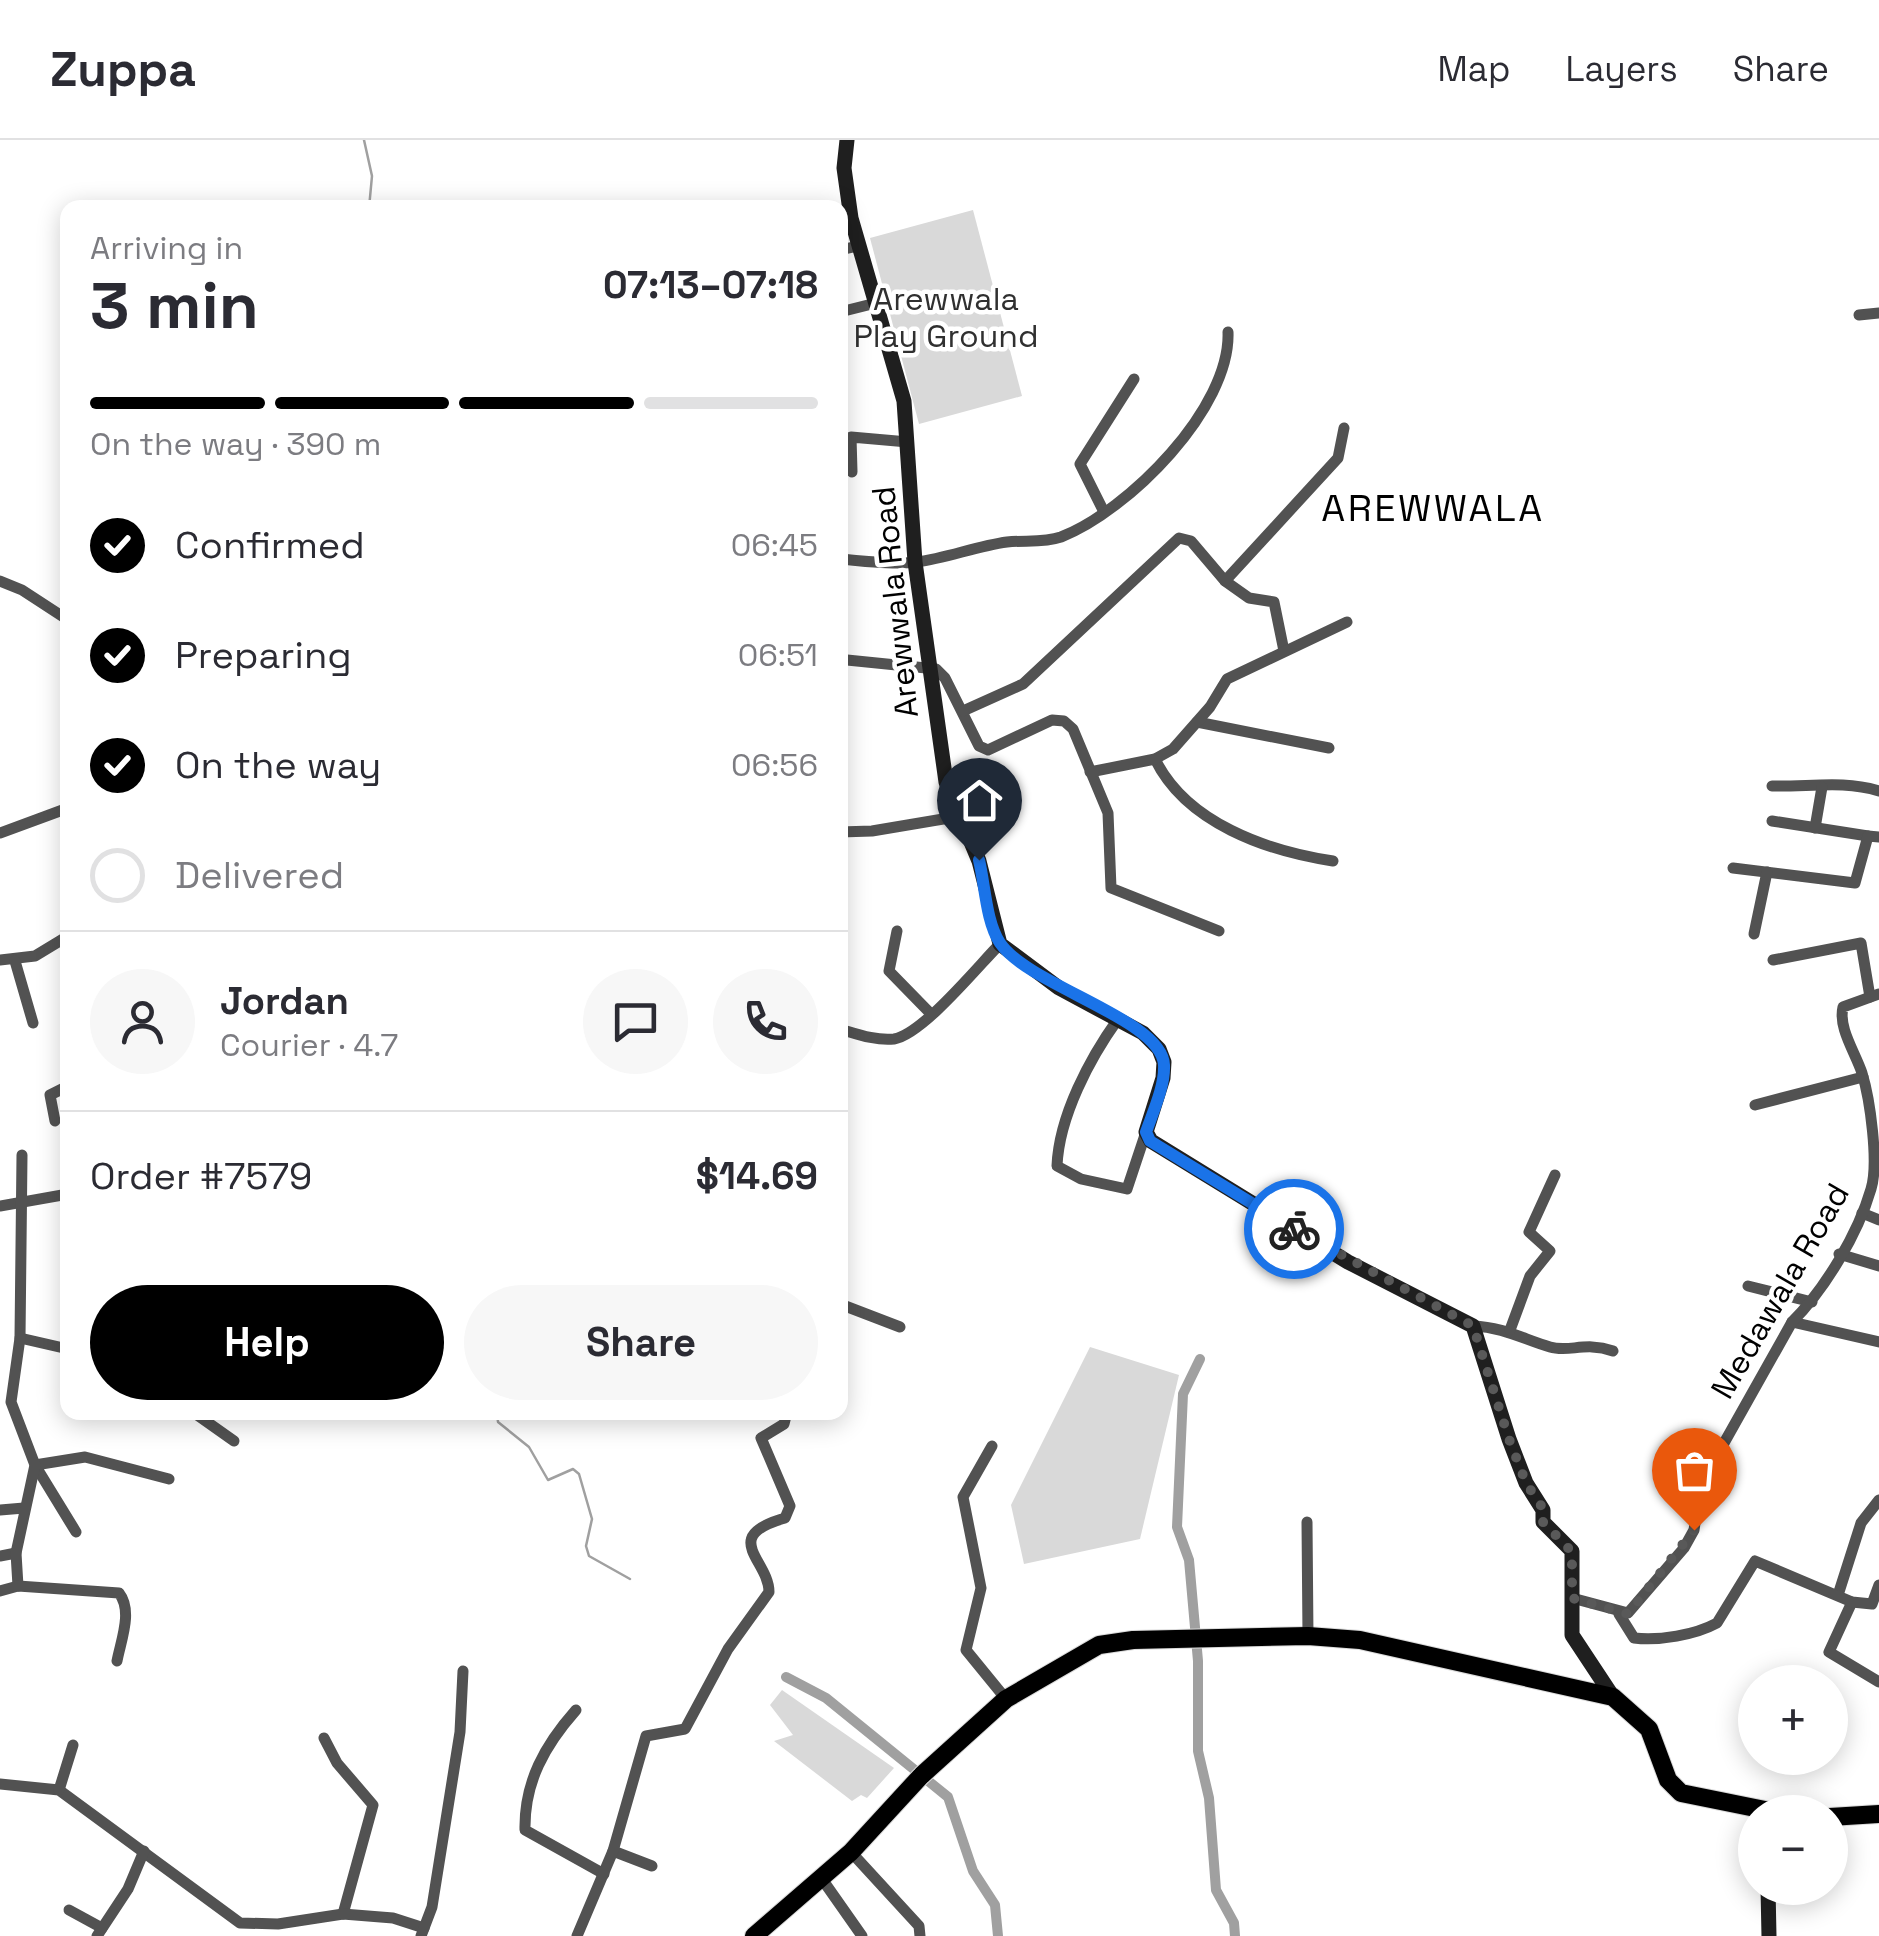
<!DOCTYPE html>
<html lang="en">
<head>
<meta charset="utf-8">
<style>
	:root { --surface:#fff; --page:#f7f7f7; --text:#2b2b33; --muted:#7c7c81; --line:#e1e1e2; --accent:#000 }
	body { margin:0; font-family:"Space Grotesk",sans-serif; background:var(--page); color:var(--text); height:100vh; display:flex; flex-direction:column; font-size:38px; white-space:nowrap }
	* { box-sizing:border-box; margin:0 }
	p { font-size:32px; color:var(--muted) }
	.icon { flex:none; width:55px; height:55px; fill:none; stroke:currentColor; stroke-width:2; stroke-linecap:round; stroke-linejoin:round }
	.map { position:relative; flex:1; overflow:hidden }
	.side { position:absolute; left:60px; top:60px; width:788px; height:1220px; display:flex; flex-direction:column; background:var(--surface); border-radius:20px; box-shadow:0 5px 25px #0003 }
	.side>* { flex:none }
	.controls { position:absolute; left:1738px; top:1525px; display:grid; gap:20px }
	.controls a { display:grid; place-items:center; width:110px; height:110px; border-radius:50%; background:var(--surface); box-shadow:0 5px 25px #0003; font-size:50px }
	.pin { position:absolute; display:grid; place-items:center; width:85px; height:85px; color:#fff; margin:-102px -42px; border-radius:50% 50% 50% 0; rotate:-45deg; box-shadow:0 0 10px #0007 }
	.pin .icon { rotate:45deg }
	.courier { position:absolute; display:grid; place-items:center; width:100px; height:100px; margin:-50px; border:8px solid #1a73e8; border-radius:50%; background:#fff; color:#222; box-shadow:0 2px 12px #0007 }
	.headline em { font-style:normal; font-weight:700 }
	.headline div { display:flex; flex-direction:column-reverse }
	.headline { display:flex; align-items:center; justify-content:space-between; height:170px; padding:0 30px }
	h1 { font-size:65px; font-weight:700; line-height:75px }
	.bar { display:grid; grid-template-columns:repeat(4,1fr); gap:15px 10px; align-content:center; height:120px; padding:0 30px }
	.bar i { height:12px; border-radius:8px; background:var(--line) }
	.bar .on { background:var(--accent) }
	.bar p { grid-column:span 4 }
	.line { display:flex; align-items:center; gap:25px; padding:0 30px; border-top:2px solid var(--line) }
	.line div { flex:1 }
	.round { display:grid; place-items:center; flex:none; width:105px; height:105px; border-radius:52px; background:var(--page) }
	ol { padding:0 30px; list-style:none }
	li { display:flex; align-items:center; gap:30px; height:110px }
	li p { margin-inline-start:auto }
	li .icon { padding:10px; border-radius:50%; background:var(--accent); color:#fff; stroke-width:4 }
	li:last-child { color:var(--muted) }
	li i { width:55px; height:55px; border:5px solid var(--line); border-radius:50% }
	.action { display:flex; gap:20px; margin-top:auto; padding:20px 30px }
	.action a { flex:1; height:115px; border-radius:60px; background:var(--accent); color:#fff; font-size:40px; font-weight:700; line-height:115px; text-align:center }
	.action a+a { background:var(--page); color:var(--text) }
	header { display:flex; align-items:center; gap:60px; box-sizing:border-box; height:140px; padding:0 50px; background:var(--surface); border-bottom:2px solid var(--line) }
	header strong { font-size:48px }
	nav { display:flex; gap:55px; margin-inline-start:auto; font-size:35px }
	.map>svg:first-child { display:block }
</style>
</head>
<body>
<header>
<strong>Zuppa</strong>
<nav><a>Map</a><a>Layers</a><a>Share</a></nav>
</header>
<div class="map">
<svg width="1879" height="1796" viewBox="0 0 1879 1796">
	<rect width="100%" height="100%" fill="#fff"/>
	<!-- green -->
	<g fill="#d9d9d9">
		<polygon points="973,70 1022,256 919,284 870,98"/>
		<polygon points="1090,1207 1179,1235 1140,1399 1024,1424 1011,1365"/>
		<polygon points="782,1550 894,1628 867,1658 861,1655 852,1661 774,1601 793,1595 770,1565"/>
	</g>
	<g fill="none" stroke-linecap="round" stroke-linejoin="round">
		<!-- stream -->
		<g stroke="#a0a0a0" stroke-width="2.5">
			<polyline points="364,0 372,36 369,68"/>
			<polyline points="497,1272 498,1282 529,1307 548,1340 573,1329 579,1334 592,1379 586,1406 589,1416 630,1439"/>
		</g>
		<!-- canal -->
		<g stroke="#a0a0a0" stroke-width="10">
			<polyline points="1200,1219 1183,1254 1177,1387 1189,1420 1198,1521 1198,1611 1209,1658 1216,1750 1234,1783 1235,1796"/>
			<polyline points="786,1537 826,1558 948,1657 973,1731 995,1765 998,1796"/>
		</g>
		<!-- primary casing -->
		<g stroke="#dbdbdb" stroke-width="20">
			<g id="primary">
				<polyline points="922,1635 1006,1559 1099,1505 1133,1500 1308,1496 1360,1500 1613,1557 1649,1589 1668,1640 1681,1653 1775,1672"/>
				<polyline points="1830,1677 1879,1674"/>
				<polyline points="754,1796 851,1712 920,1637"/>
			</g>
		</g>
		<!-- street -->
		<g stroke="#525252" stroke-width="11">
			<polyline points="840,110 858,106"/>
			<polyline points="840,172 872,164"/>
			<polyline points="1859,175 1879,173"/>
			<polyline points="852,332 851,297 908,302"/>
			<polyline points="1104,372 1080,324 1134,239"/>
			<path d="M 840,419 C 865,421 893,425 917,422 C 947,418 977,406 1007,402 C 1025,400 1044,403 1061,397 C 1128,371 1231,268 1228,192"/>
			<polyline points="0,441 22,450 68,480"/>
			<polyline points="1225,441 1249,458 1274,462 1284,511"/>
			<polyline points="847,520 936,529 945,538 979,606 988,610 1052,580 1064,581 1073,589 1108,673 1111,748 1219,791"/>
			<polyline points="963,571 1023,544 1179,398 1191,401 1225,441 1338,318 1344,288"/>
			<polyline points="1197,582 1329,608"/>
			<path d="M 1155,619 C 1186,683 1267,711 1333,721"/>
			<polyline points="1090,632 1155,619 1173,609 1210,567 1227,539 1347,482"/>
			<path d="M 1772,646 C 1809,647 1844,640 1879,651"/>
			<polyline points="1772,681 1868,696"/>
			<polyline points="1815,688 1822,647"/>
			<polyline points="840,692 872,691 961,676"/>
			<polyline points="0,693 68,668"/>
			<polyline points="1733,728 1855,743 1868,696 1879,697"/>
			<polyline points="897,791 889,831 931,874"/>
			<polyline points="1754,794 1767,732"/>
			<polyline points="0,820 35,816 68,796"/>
			<polyline points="1773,820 1861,803 1870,857"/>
			<polyline points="15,821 33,883"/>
			<path d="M 1118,879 C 1090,918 1059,976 1057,1026 L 1081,1039 L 1127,1049 L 1146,992"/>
			<path d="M 840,889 C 857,894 876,901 894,899 C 923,894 978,826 1000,804"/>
			<polyline points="1755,965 1863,937"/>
			<polyline points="55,981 50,955 68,946"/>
			<polyline points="0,1066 68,1054"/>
			<polyline points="1862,1073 1879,1080"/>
			<polyline points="1839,1114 1879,1126"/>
			<polyline points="1748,1146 1812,1162"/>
			<polyline points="840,1164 900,1187"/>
			<polyline points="1792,1182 1879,1202"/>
			<path d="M 1473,1186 C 1503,1187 1523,1199 1550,1207 C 1569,1213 1585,1201 1613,1211"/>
			<polyline points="1510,1190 1530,1136 1550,1111 1529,1092 1555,1035"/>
			<polyline points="20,1198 68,1209"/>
			<polyline points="193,1272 234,1301"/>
			<polyline points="992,1306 963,1357 981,1448 966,1510 1006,1559"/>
			<polyline points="0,1370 24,1368"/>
			<polyline points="1307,1382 1308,1496"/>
			<polyline points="76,1392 35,1325 85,1317 169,1339"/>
			<polyline points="0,1416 16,1413"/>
			<polyline points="18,1446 16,1413 35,1325 11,1262 20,1198 22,1015"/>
			<path d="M 0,1451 L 18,1446 L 119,1453 C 133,1471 121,1500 117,1521"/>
			<polyline points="1838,1455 1861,1383 1879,1360"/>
			<path d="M 1572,1458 L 1628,1473 L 1684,1408 L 1694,1390 L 1701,1344 L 1792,1182 C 1825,1149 1858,1094 1871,1049 C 1879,1023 1870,959 1862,933 C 1855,912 1838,888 1843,867 L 1879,854"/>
			<polyline points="1852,1462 1829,1512 1879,1542"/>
			<path d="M 1619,1474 L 1634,1498 C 1659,1501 1695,1495 1717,1483 L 1755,1421 L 1852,1462 L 1872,1464 L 1879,1445"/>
			<path d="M 576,1570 C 545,1605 524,1642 525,1690 L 604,1734"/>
			<polyline points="324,1598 337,1623 373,1665 343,1774"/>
			<polyline points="0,1644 59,1650 240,1783 278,1784 343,1774 393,1778 424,1788"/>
			<polyline points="59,1650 73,1605"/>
			<polyline points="613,1711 652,1726"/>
			<polyline points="851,1712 919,1786 920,1796"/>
			<polyline points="822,1739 862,1796"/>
			<polyline points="69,1770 102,1788"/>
			<polyline points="97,1796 128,1749 144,1711"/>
			<polyline points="421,1796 432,1767 460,1592 463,1531"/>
			<path d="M 577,1796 L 613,1711 L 646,1596 L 685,1589 L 728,1509 L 769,1452 C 769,1420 719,1397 785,1378 L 790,1366 L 761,1298 L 784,1284 L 787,1272"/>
		</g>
		<!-- secondary -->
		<g stroke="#1f1f1f" stroke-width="15">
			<polyline points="847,0 844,28 851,78 904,261 915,422 946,642 979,721 1000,804 1059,848 1143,893 1159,909 1164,922 1163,938 1146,992 1151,1001 1348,1122 1473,1186 1509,1299 1526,1343 1543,1370 1543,1382 1572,1411 1572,1495 1613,1557"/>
			<polyline points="1768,1748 1769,1796"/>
		</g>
		<!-- primary -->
		<use href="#primary" stroke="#000" stroke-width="18"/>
	</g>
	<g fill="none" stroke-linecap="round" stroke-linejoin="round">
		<!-- done -->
		<polyline stroke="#595959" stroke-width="10" stroke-dasharray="0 18" points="1294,1089 1473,1186 1509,1299 1526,1343 1544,1370 1543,1382 1572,1412 1572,1458 1628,1474 1694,1390"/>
		<!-- route -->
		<path stroke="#1a73e8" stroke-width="12" d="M 979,720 C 985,745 986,782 1000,803 C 1029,846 1162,879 1164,925 C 1165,946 1153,972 1146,992 L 1150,1001 L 1294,1089"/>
	</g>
	<g text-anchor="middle" stroke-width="9" stroke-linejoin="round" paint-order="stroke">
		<!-- park labels -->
		<g font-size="32" fill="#303030" stroke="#fff">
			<text x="946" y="170">Arewwala<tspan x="946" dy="37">Play Ground</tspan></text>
		</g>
		<!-- street labels -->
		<g font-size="32" fill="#000" stroke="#fff">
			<text transform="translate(895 462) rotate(-96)" y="11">Arewwala Road</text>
			<text transform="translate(1780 1151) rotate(-60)" y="11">Medawala Road</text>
		</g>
		<!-- quarter labels -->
		<g font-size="38" letter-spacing="2.5" fill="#000" stroke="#fff">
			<text x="1433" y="381">AREWWALA</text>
		</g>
	</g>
</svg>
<div class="controls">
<a>+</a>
<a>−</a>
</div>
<div class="pin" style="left:1694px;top:1390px;background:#ea580c"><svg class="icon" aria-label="bag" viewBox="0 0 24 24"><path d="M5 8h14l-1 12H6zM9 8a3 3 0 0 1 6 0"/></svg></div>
<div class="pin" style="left:979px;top:720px;background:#1f2937"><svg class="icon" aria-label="home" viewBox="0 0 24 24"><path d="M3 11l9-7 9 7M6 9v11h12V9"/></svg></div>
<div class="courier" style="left:1294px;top:1089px"><svg class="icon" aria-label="bike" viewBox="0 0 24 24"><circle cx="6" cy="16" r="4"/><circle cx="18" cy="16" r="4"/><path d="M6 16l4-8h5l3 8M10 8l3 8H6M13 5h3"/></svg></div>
<section class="side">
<div class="headline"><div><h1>3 min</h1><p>Arriving in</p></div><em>07:13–07:18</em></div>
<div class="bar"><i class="on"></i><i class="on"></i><i class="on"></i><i></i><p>On the way · 390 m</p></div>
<ol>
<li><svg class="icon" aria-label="check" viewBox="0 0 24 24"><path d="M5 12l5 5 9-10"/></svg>Confirmed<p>06:45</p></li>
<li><svg class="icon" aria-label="check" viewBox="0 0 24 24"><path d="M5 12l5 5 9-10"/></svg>Preparing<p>06:51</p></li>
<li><svg class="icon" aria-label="check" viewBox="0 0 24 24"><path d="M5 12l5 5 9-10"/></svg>On the way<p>06:56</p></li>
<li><i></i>Delivered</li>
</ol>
<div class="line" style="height:180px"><a class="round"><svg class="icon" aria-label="person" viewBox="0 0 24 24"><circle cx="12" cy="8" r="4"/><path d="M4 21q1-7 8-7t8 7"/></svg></a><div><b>Jordan</b><p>Courier · 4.7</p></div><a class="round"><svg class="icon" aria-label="chat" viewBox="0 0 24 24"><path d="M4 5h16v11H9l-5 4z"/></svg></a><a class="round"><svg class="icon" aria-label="phone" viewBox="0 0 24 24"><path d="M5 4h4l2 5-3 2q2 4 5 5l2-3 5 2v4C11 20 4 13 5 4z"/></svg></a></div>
<div class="line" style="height:130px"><div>Order #7579</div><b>$14.69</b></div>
<div class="action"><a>Help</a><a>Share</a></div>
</section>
</div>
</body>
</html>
